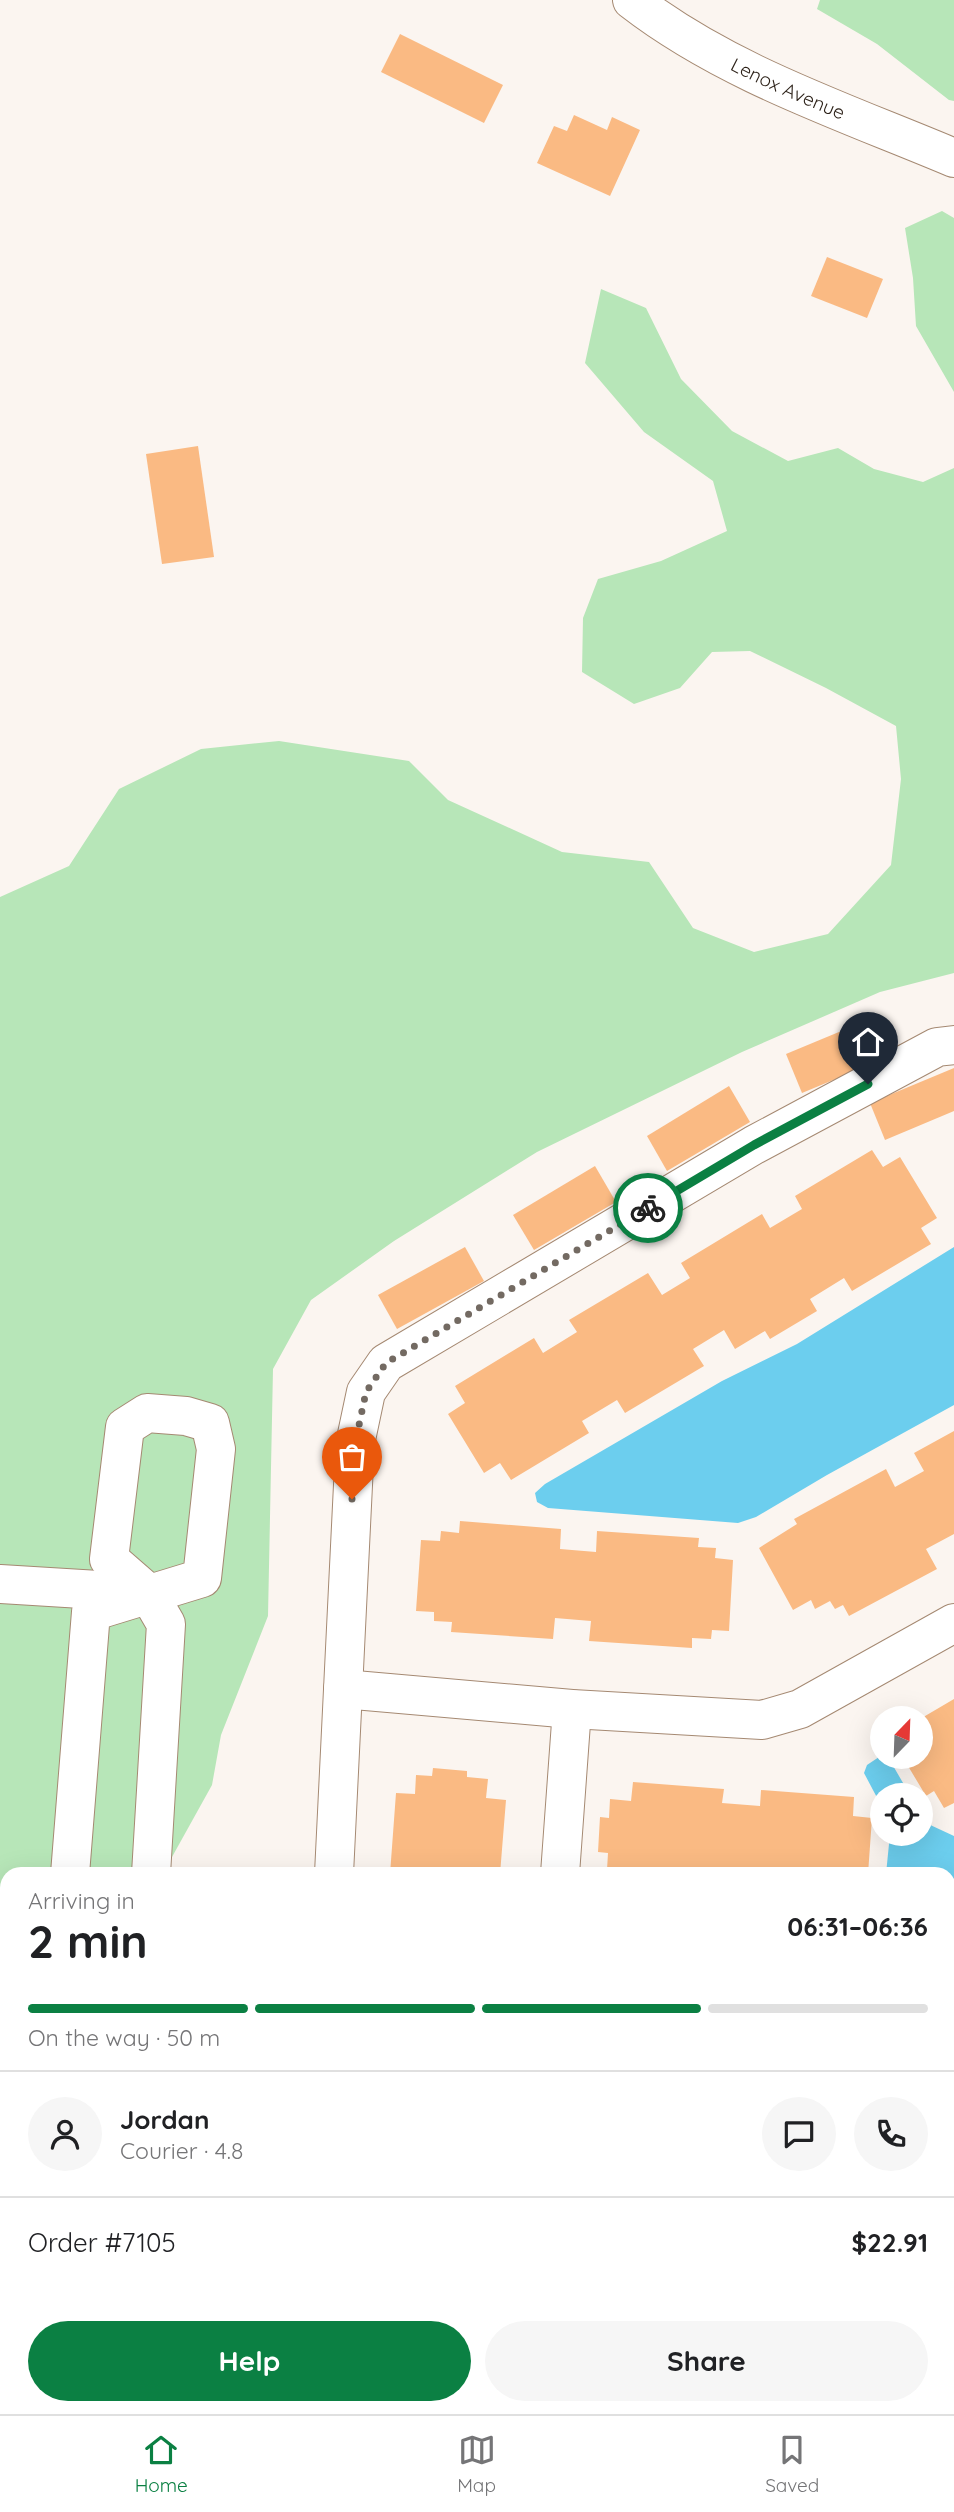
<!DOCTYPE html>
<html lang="en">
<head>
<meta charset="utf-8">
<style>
	:root { --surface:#fff; --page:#f6f6f6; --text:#202124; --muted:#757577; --line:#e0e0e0; --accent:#0b8043 }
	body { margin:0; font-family:Quicksand,sans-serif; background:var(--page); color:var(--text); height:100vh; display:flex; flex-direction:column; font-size:26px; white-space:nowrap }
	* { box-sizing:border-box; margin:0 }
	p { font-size:23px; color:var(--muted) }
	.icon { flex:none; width:38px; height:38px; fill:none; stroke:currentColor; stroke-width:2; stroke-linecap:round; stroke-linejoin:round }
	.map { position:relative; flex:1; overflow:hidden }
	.sheet { position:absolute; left:0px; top:1867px; width:956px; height:548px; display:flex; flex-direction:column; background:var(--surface); border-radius:21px 21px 0 0; box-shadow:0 7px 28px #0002 }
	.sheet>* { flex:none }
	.needle { width:46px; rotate:23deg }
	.fabs { position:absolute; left:870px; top:1706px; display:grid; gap:14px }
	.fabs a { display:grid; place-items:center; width:63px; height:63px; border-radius:50%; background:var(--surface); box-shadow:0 7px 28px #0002; font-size:35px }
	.pin { position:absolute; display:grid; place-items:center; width:60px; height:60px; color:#fff; margin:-72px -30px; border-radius:50% 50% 50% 0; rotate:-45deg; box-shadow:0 0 7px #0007 }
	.pin .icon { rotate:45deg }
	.courier { position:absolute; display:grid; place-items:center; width:70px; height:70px; margin:-35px; border:5px solid #0b8043; border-radius:50%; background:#fff; color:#222; box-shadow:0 2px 9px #0007 }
	.headline em { font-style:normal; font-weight:700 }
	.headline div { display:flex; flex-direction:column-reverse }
	.headline { display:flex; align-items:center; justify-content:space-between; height:119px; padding:0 28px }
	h1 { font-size:46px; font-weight:700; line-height:52px }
	.bar { display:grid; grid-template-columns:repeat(4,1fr); gap:10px 7px; align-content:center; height:84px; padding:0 28px }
	.bar i { height:9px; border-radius:5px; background:var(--line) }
	.bar .current { background:var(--accent) }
	.bar p { grid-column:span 4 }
	.line { display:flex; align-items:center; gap:18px; padding:0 28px; border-top:2px solid var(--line) }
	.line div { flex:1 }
	.round { display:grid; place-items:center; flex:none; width:74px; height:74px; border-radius:37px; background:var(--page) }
	.primary-button { display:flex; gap:14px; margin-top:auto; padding:14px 28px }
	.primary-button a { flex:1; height:80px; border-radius:42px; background:var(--accent); color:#fff; font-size:28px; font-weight:700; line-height:80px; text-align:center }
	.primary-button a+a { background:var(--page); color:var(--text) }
	.tabs { display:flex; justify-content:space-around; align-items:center; height:98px; border-top:2px solid var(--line); background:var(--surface); font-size:19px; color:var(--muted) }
	.tabs a { display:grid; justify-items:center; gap:4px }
	.tabs .current { color:var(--accent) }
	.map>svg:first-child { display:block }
</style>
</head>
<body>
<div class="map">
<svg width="954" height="2414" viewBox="0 0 954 2414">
	<rect width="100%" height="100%" fill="#fbf5f0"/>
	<!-- green -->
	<g fill="#b7e6b8">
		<polygon points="820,0 954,0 954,101 949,100 877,44 817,9"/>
		<polygon points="942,211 954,218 954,392 916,326 913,278 905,228"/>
		<polygon points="601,289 646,308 681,379 732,431 788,461 838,448 874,469 923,482 954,468 954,973 880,992 742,1052 537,1152 394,1241 311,1300 273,1369 268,1616 221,1735 212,1785 172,1857 139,1874 7,1874 7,1907 0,1909 0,897 69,866 119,789 201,749 279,741 409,761 448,800 562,852 649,862 693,928 754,952 828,934 891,865 901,779 896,726 826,688 750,651 712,652 680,688 634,704 582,672 583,618 598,579 661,561 727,531 713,481 644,432 585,363"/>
		<polygon points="0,2029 7,2032 7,2063 0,2061"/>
	</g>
	<!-- water -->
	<g fill="#6cceee">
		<polygon points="954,1247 954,1405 827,1475 756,1517 738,1523 548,1508 537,1502 535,1493 545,1484 722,1381 797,1344"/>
		<polygon points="879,1757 888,1757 910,1795 882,1796 882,1807 864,1773 867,1765"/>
		<polygon points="921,1814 926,1823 954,1836 954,1943 949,1948 948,1874 886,1874 890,1834 920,1834"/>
	</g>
	<!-- building -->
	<g fill="#faba83">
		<polygon points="400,34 503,85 484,123 381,72"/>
		<polygon points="574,115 607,130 612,117 640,130 610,196 537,163 554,126 567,131"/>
		<polygon points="827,257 883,279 867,318 811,296"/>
		<polygon points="198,446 214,557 162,564 146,454"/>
		<polygon points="875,1017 891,1056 802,1093 786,1054"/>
		<polygon points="954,1068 954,1111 885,1140 870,1103"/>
		<polygon points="729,1086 750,1122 667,1171 647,1136"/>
		<polygon points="872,1150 883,1167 900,1157 937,1218 921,1228 931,1244 852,1291 844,1278 810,1299 817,1311 770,1339 765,1331 735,1349 724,1330 693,1349 704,1366 625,1413 617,1400 582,1421 589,1433 511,1480 500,1463 484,1473 448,1414 465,1403 455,1386 534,1338 543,1353 577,1332 569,1320 648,1273 662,1295 690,1278 681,1263 762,1214 770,1228 802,1209 795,1196"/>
		<polygon points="595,1166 616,1202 534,1250 513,1215"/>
		<polygon points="465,1247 484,1281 397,1329 378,1295"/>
		<polygon points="954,1431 954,1534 926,1549 937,1569 849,1616 843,1605 835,1609 830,1601 815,1609 811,1600 793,1610 759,1548 797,1524 794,1519 886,1469 895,1487 924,1471 914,1453"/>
		<polygon points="460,1521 561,1529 560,1549 596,1552 597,1531 699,1538 698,1547 716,1548 715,1558 733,1560 729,1631 712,1630 711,1639 692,1638 692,1648 589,1641 591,1621 555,1618 553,1639 451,1632 452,1622 434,1621 434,1612 416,1611 421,1540 440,1541 441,1531 459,1533"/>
		<polygon points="954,1699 954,1803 944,1808 934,1791 926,1796 908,1766 917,1761 915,1757 920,1757 920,1742 926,1739 920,1729 920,1719"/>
		<polygon points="433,1768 467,1771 467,1777 488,1779 486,1798 506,1800 500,1874 390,1874 396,1793 415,1794 416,1775 432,1776"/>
		<polygon points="633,1782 724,1789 722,1803 760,1806 761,1790 854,1797 853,1816 872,1818 868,1874 626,1874 626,1871 607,1870 608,1853 598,1852 600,1817 609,1818 610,1799 631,1801"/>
		<polygon points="948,2061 954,2069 954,2182 948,2186"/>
		<polygon points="954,2294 954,2331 948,2335 948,2298"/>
		<polygon points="788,2408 851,2408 842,2414 792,2414"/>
	</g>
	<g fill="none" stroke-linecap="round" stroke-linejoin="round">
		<!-- minor casing -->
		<g stroke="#a58972" stroke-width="40">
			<g id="minor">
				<path id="s1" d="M 632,0 C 726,73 845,112 954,158"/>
				<polyline points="0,1584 131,1592"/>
				<polyline points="343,1689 572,1709 762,1720 800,1709 954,1623"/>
				<polyline points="70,1874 91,1612 202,1578 216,1449 210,1423 186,1416 147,1413 125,1427 109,1559 148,1593 166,1624 151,1874"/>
				<polyline points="334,1874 355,1444 366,1392 386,1363 754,1145 937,1047 954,1045"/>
				<polyline points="560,1874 572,1709"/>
				<polyline points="948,2267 954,2263"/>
				<polyline points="0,2324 7,2325"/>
				<polyline points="81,2414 81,2408"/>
			</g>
		</g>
		<!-- path -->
		<g stroke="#afa8a1" stroke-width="4.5" stroke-dasharray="7 3.5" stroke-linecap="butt">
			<polyline points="948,2398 954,2390"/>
			<polyline points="939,2414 943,2408"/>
		</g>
		<!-- minor -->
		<use href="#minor" stroke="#fff" stroke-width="38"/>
	</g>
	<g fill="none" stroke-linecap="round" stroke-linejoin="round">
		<!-- done -->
		<polyline stroke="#736a62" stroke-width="7" stroke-dasharray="0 12.6" points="352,1499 355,1444 366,1392 386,1363 648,1208"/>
		<!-- route -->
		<polyline stroke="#0b8043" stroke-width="9" points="648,1208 754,1145 868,1084"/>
	</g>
	<g text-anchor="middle" stroke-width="6" stroke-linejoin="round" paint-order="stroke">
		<!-- street labels -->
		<g font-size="19" fill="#2a1f16" stroke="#fff">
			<text dy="7" stroke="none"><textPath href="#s1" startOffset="180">Lenox Avenue</textPath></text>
		</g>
	</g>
</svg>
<div class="fabs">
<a><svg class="needle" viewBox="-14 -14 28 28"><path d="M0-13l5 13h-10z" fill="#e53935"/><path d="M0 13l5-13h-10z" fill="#757577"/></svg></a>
<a><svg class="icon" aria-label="locate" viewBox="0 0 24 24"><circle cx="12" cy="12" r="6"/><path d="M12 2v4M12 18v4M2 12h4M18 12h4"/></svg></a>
</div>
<div class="pin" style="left:352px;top:1499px;background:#ea580c"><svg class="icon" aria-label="bag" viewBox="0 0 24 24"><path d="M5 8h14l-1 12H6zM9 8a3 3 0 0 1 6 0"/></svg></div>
<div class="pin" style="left:868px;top:1084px;background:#1f2937"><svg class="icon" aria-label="home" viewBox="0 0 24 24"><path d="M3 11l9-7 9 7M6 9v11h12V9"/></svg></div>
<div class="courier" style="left:648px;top:1208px"><svg class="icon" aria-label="bike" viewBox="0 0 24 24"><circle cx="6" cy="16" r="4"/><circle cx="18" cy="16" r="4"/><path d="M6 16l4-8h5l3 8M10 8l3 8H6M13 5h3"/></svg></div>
<section class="sheet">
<div class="headline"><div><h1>2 min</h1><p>Arriving in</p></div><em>06:31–06:36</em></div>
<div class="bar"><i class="current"></i><i class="current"></i><i class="current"></i><i></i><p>On the way · 50 m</p></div>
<div class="line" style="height:126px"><a class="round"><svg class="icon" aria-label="person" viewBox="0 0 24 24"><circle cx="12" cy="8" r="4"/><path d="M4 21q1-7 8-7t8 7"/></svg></a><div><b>Jordan</b><p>Courier · 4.8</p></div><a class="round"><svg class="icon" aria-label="chat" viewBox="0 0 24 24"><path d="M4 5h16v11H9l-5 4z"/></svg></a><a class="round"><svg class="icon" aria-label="phone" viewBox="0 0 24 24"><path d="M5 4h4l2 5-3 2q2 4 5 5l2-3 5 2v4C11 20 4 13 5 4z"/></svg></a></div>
<div class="line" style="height:91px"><div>Order #7105</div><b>$22.91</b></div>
<div class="primary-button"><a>Help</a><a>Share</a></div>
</section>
</div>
<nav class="tabs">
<a class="current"><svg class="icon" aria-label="home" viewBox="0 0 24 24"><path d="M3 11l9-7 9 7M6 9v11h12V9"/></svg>Home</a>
<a><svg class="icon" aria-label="map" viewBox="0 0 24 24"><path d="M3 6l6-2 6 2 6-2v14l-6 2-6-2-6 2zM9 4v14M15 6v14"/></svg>Map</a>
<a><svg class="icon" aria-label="saved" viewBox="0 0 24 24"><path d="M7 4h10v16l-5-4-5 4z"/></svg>Saved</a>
</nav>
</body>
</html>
